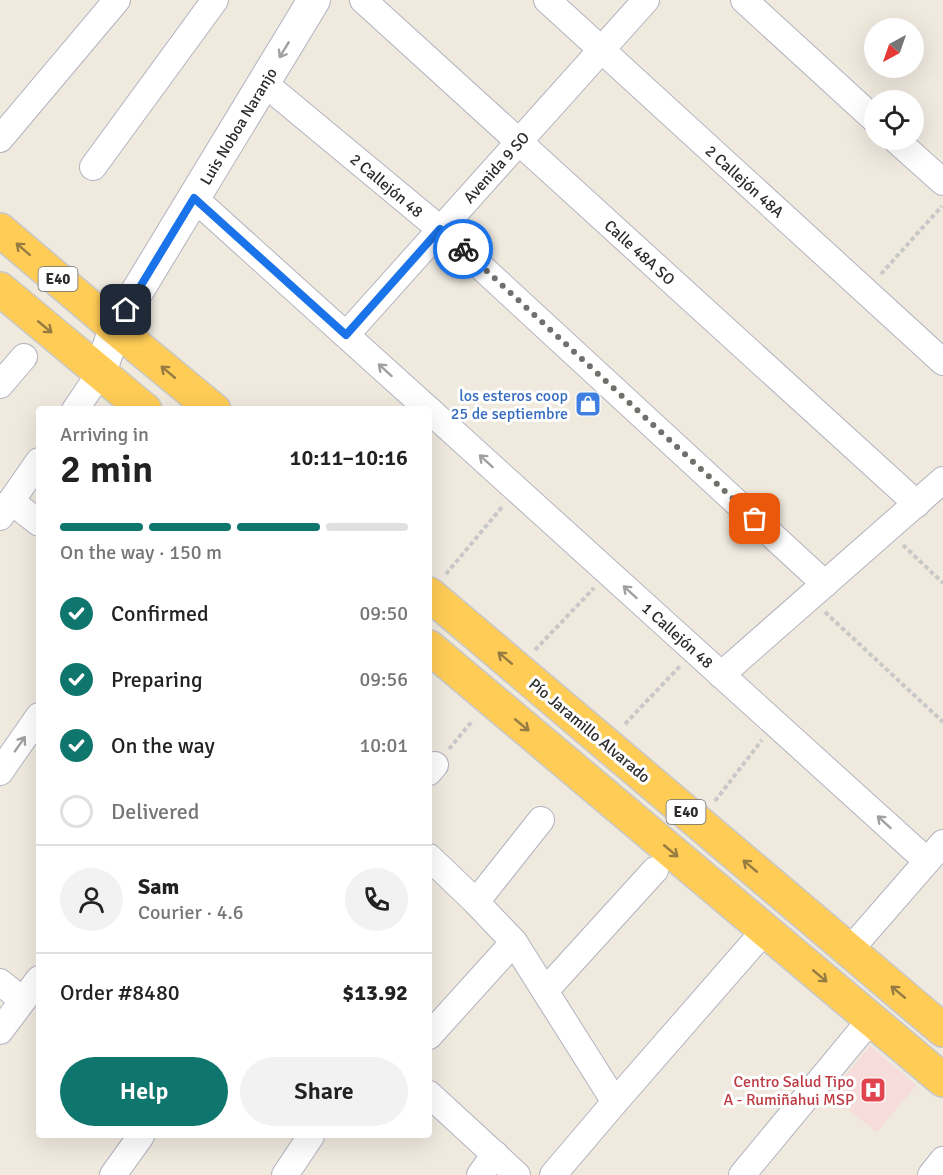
<!DOCTYPE html>
<html lang="en">
<head>
<meta charset="utf-8">
<style>
	:root { --surface:#fff; --page:#f2f2f2; --text:#222; --muted:#767676; --line:#e0e0e0; --accent:#0f766e }
	body { margin:0; font-family:Signika,sans-serif; background:var(--page); color:var(--text); height:100vh; display:flex; flex-direction:column; font-size:22px; white-space:nowrap }
	* { box-sizing:border-box; margin:0 }
	p { font-size:20px; color:var(--muted) }
	.icon { flex:none; width:33px; height:33px; fill:none; stroke:currentColor; stroke-width:2; stroke-linecap:round; stroke-linejoin:round }
	.map { position:relative; flex:1; overflow:hidden }
	.details { position:absolute; left:36px; top:406px; width:396px; height:732px; display:flex; flex-direction:column; background:var(--surface); border-radius:6px; box-shadow:0 6px 24px #0002 }
	.details>* { flex:none }
	.needle { width:39px; rotate:220deg }
	.tools { position:absolute; left:864px; top:18px; display:grid; gap:12px }
	.tools a { display:grid; place-items:center; width:60px; height:60px; border-radius:50%; background:var(--surface); box-shadow:0 6px 24px #0002; font-size:30px }
	.pin { position:absolute; display:grid; place-items:center; width:51px; height:51px; color:#fff; margin:-26px; border-radius:12px; box-shadow:0 3px 9px #0006 }
	.courier { position:absolute; display:grid; place-items:center; width:60px; height:60px; margin:-30px; border:4px solid #1a73e8; border-radius:50%; background:#fff; color:#222; box-shadow:0 2px 8px #0007 }
	.headline em { font-style:normal; font-weight:600 }
	.headline div { display:flex; flex-direction:column-reverse }
	.headline { display:flex; align-items:center; justify-content:space-between; height:102px; padding:0 24px }
	h1 { font-size:39px; font-weight:600; line-height:45px }
	.bar { display:grid; grid-template-columns:repeat(4,1fr); gap:9px 6px; align-content:center; height:72px; padding:0 24px }
	.bar i { height:8px; border-radius:4px; background:var(--line) }
	.bar .on { background:var(--accent) }
	.bar p { grid-column:span 4 }
	.line { display:flex; align-items:center; gap:15px; padding:0 24px; border-top:2px solid var(--line) }
	.line div { flex:1 }
	.round { display:grid; place-items:center; flex:none; width:63px; height:63px; border-radius:32px; background:var(--page) }
	ol { padding:0 24px; list-style:none }
	li { display:flex; align-items:center; gap:18px; height:66px }
	li p { margin-inline-start:auto }
	li .icon { padding:6px; border-radius:50%; background:var(--accent); color:#fff; stroke-width:4 }
	li:last-child { color:var(--muted) }
	li i { width:33px; height:33px; border:3px solid var(--line); border-radius:50% }
	.action { display:flex; gap:12px; margin-top:auto; padding:12px 24px }
	.action a { flex:1; height:69px; border-radius:36px; background:var(--accent); color:#fff; font-size:24px; font-weight:600; line-height:69px; text-align:center }
	.action a+a { background:var(--page); color:var(--text) }
	.map>svg:first-child { display:block }
</style>
</head>
<body>
<div class="map">
<svg width="943" height="1175" viewBox="0 0 943 1175">
	<rect width="100%" height="100%" fill="#efe9de"/>
	<!-- medical -->
	<polygon fill="#f6dcdb" points="870,1046 916,1085 877,1132 830,1095"/>
	<g fill="none" stroke-linecap="round" stroke-linejoin="round">
		<!-- minor casing -->
		<g stroke="#b2b3c1" stroke-width="28">
			<g id="minor">
				<polyline points="363,0 917,504"/>
				<polyline points="547,0 943,362"/>
				<polyline points="744,0 874,119"/>
				<polyline points="264,83 440,229 825,584"/>
				<polyline points="0,139 117,0"/>
				<polyline points="896,140 943,182"/>
				<polyline points="93,167 215,0"/>
				<polyline points="194,198 429,410"/>
				<polyline points="346,335 646,0"/>
				<polyline points="0,385 24,357"/>
				<polyline points="75,410 100,373"/>
				<polyline points="429,410 927,861"/>
				<polyline points="11,501 39,523"/>
				<polyline points="0,517 39,461"/>
				<polyline points="721,675 943,480"/>
				<polyline points="0,772 39,716"/>
				<polyline points="429,772 435,765"/>
				<polyline points="429,857 476,902 514,942 615,1102"/>
				<polyline points="476,902 541,820"/>
				<polyline points="849,951 943,843"/>
				<polyline points="0,982 22,1000"/>
				<polyline points="545,991 655,870"/>
				<polyline points="0,1031 39,979"/>
				<polyline points="429,1036 514,942"/>
				<polyline points="429,1094 517,1175"/>
				<polyline points="113,1175 141,1136"/>
				<polyline points="285,1175 311,1136"/>
				<polyline points="480,1175 495,1154"/>
				<polyline points="553,1175 615,1102 765,930"/>
				<polyline points="742,1175 871,1019"/>
				<polyline points="931,1175 943,1160"/>
			</g>
		</g>
		<!-- tertiary casing -->
		<g stroke="#b2b3c1" stroke-width="34">
			<polyline id="tertiary" points="100,373 115,328 314,0"/>
		</g>
		<!-- trunk casing -->
		<g stroke="#c8c8c8" stroke-width="36">
			<g id="trunk">
				<polyline points="0,230 115,328 214,410"/>
				<polyline points="0,289 145,410"/>
				<polyline points="429,594 943,1030"/>
				<polyline points="429,647 943,1080"/>
			</g>
		</g>
		<!-- path -->
		<g stroke="#c8c8c8" stroke-width="4" stroke-dasharray="4.5 3" stroke-linecap="butt">
			<polyline points="881,274 942,206"/>
			<polyline points="903,545 943,583"/>
			<polyline points="446,574 503,506"/>
			<polyline points="825,612 943,722"/>
			<polyline points="535,650 594,588"/>
			<polyline points="625,724 680,666"/>
			<polyline points="449,749 473,720"/>
			<polyline points="715,801 762,740"/>
		</g>
		<!-- minor -->
		<use href="#minor" stroke="#fff" stroke-width="26"/>
		<!-- tertiary -->
		<use href="#tertiary" stroke="#fff" stroke-width="32"/>
		<!-- trunk -->
		<use href="#trunk" stroke="#ffcc56" stroke-width="33"/>
	</g>
	<!-- one-way arrows -->
	<defs><path id="oneway-shaft" d="M-6 0H5M1.5-3L5.5 0L1.5 3" fill="none" stroke-width="1.6" stroke-linecap="round" stroke-linejoin="round" transform="scale(1.5)"/></defs>
	<g stroke="#a0a0a0">
		<use href="#oneway-shaft" transform="translate(284 50) rotate(121)"/>
		<use href="#oneway-shaft" transform="translate(385 370) rotate(-138)"/>
		<use href="#oneway-shaft" transform="translate(486 461) rotate(-138)"/>
		<use href="#oneway-shaft" transform="translate(630 592) rotate(-138)"/>
		<use href="#oneway-shaft" transform="translate(20 744) rotate(-55)"/>
		<use href="#oneway-shaft" transform="translate(884 822) rotate(-138)"/>
	</g>
	<g stroke="#967c42">
		<use href="#oneway-shaft" transform="translate(23 249) rotate(-139)"/>
		<use href="#oneway-shaft" transform="translate(45 327) rotate(40)"/>
		<use href="#oneway-shaft" transform="translate(168 372) rotate(-140)"/>
		<use href="#oneway-shaft" transform="translate(505 658) rotate(-140)"/>
		<use href="#oneway-shaft" transform="translate(522 725) rotate(40)"/>
		<use href="#oneway-shaft" transform="translate(671 851) rotate(40)"/>
		<use href="#oneway-shaft" transform="translate(750 866) rotate(-140)"/>
		<use href="#oneway-shaft" transform="translate(820 976) rotate(40)"/>
		<use href="#oneway-shaft" transform="translate(898 992) rotate(-140)"/>
	</g>
	<g fill="none" stroke-linecap="round" stroke-linejoin="round">
		<!-- done -->
		<polyline stroke="#716f6b" stroke-width="6" stroke-dasharray="0 10.8" points="463,249 755,519"/>
		<!-- route -->
		<polyline stroke="#1a73e8" stroke-width="8" points="126,310 194,198 346,335 440,229 463,249"/>
	</g>
	<!-- icons -->
	<defs>
		<g id="shop-square" transform="scale(1.35)"><rect x="-9" y="-9" width="18" height="18" rx="4" fill="#3f7fe0" stroke="#fff"/><path d="M-5-2.5h2.3a2.7 3.5 0 0 1 5.4 0H5L5.5 6h-11ZM-1.5-2.5h3a1.5 2.3 0 0 0-3 0Z" fill="#fff"/></g>
		<g id="hospital-square" transform="scale(1.35)"><rect x="-9" y="-9" width="18" height="18" rx="4" fill="#e0444e" stroke="#fff"/><path d="M-5-5h3v3.5h4V-5h3V5h-3V1.5h-4V5h-3Z" fill="#fff"/></g>
	</defs>
	<g fill-rule="evenodd">
		<use href="#shop-square" x="588" y="404"/>
		<use href="#hospital-square" x="873" y="1090"/>
	</g>
	<g text-anchor="middle" stroke-width="6" stroke-linejoin="round" paint-order="stroke">
		<!-- shield labels -->
		<g fill="#fff" stroke="#6c6c6c" stroke-width="1.5">
			<rect x="38.5" y="267" width="39" height="24" rx="4.5"/>
			<rect x="666.5" y="800" width="39" height="24" rx="4.5"/>
		</g>
		<g font-size="15" font-weight="bold" fill="#2d2d2d">
			<text x="58" y="284">E40</text>
			<text x="686" y="817">E40</text>
		</g>
		<!-- street labels -->
		<g font-size="16" fill="#2d2d2d" stroke="#fff">
			<text transform="translate(238 126) rotate(-59)" y="6">Luis Noboa Naranjo</text>
			<text transform="translate(496 167) rotate(-48)" y="6">Avenida 9 SO</text>
			<text transform="translate(745 181) rotate(42)" y="6">2 Callejón 48A</text>
			<text transform="translate(387 185) rotate(40)" y="6">2 Callejón 48</text>
			<text transform="translate(640 252) rotate(42)" y="6">Calle 48A SO</text>
			<text transform="translate(678 635) rotate(42)" y="6">1 Callejón 48</text>
			<text transform="translate(590 730) rotate(40)" y="6">Pío Jaramillo Alvarado</text>
		</g>
		<!-- shop labels -->
		<g font-size="16" fill="#366cbe" stroke="#fff" text-anchor="end">
			<text x="568" y="401">los esteros coop<tspan x="568" dy="18">25 de septiembre</tspan></text>
		</g>
		<!-- health labels -->
		<g font-size="16" fill="#be3a42" stroke="#fff" text-anchor="end">
			<text x="854" y="1087">Centro Salud Tipo<tspan x="854" dy="18">A - Rumiñahui MSP</tspan></text>
		</g>
	</g>
</svg>
<div class="tools">
<a><svg class="needle" viewBox="-14 -14 28 28"><path d="M0-13l5 13h-10z" fill="#e53935"/><path d="M0 13l5-13h-10z" fill="#767676"/></svg></a>
<a><svg class="icon" aria-label="locate" viewBox="0 0 24 24"><circle cx="12" cy="12" r="6"/><path d="M12 2v4M12 18v4M2 12h4M18 12h4"/></svg></a>
</div>
<div class="pin" style="left:755px;top:519px;background:#ea580c"><svg class="icon" aria-label="bag" viewBox="0 0 24 24"><path d="M5 8h14l-1 12H6zM9 8a3 3 0 0 1 6 0"/></svg></div>
<div class="pin" style="left:126px;top:310px;background:#1f2937"><svg class="icon" aria-label="home" viewBox="0 0 24 24"><path d="M3 11l9-7 9 7M6 9v11h12V9"/></svg></div>
<div class="courier" style="left:463px;top:249px"><svg class="icon" aria-label="bike" viewBox="0 0 24 24"><circle cx="6" cy="16" r="4"/><circle cx="18" cy="16" r="4"/><path d="M6 16l4-8h5l3 8M10 8l3 8H6M13 5h3"/></svg></div>
<section class="details">
<div class="headline"><div><h1>2 min</h1><p>Arriving in</p></div><em>10:11–10:16</em></div>
<div class="bar"><i class="on"></i><i class="on"></i><i class="on"></i><i></i><p>On the way · 150 m</p></div>
<ol>
<li><svg class="icon" aria-label="check" viewBox="0 0 24 24"><path d="M5 12l5 5 9-10"/></svg>Confirmed<p>09:50</p></li>
<li><svg class="icon" aria-label="check" viewBox="0 0 24 24"><path d="M5 12l5 5 9-10"/></svg>Preparing<p>09:56</p></li>
<li><svg class="icon" aria-label="check" viewBox="0 0 24 24"><path d="M5 12l5 5 9-10"/></svg>On the way<p>10:01</p></li>
<li><i></i>Delivered</li>
</ol>
<div class="line" style="height:108px"><a class="round"><svg class="icon" aria-label="person" viewBox="0 0 24 24"><circle cx="12" cy="8" r="4"/><path d="M4 21q1-7 8-7t8 7"/></svg></a><div><b>Sam</b><p>Courier · 4.6</p></div><a class="round"><svg class="icon" aria-label="phone" viewBox="0 0 24 24"><path d="M5 4h4l2 5-3 2q2 4 5 5l2-3 5 2v4C11 20 4 13 5 4z"/></svg></a></div>
<div class="line" style="height:78px"><div>Order #8480</div><b>$13.92</b></div>
<div class="action"><a>Help</a><a>Share</a></div>
</section>
</div>
</body>
</html>
